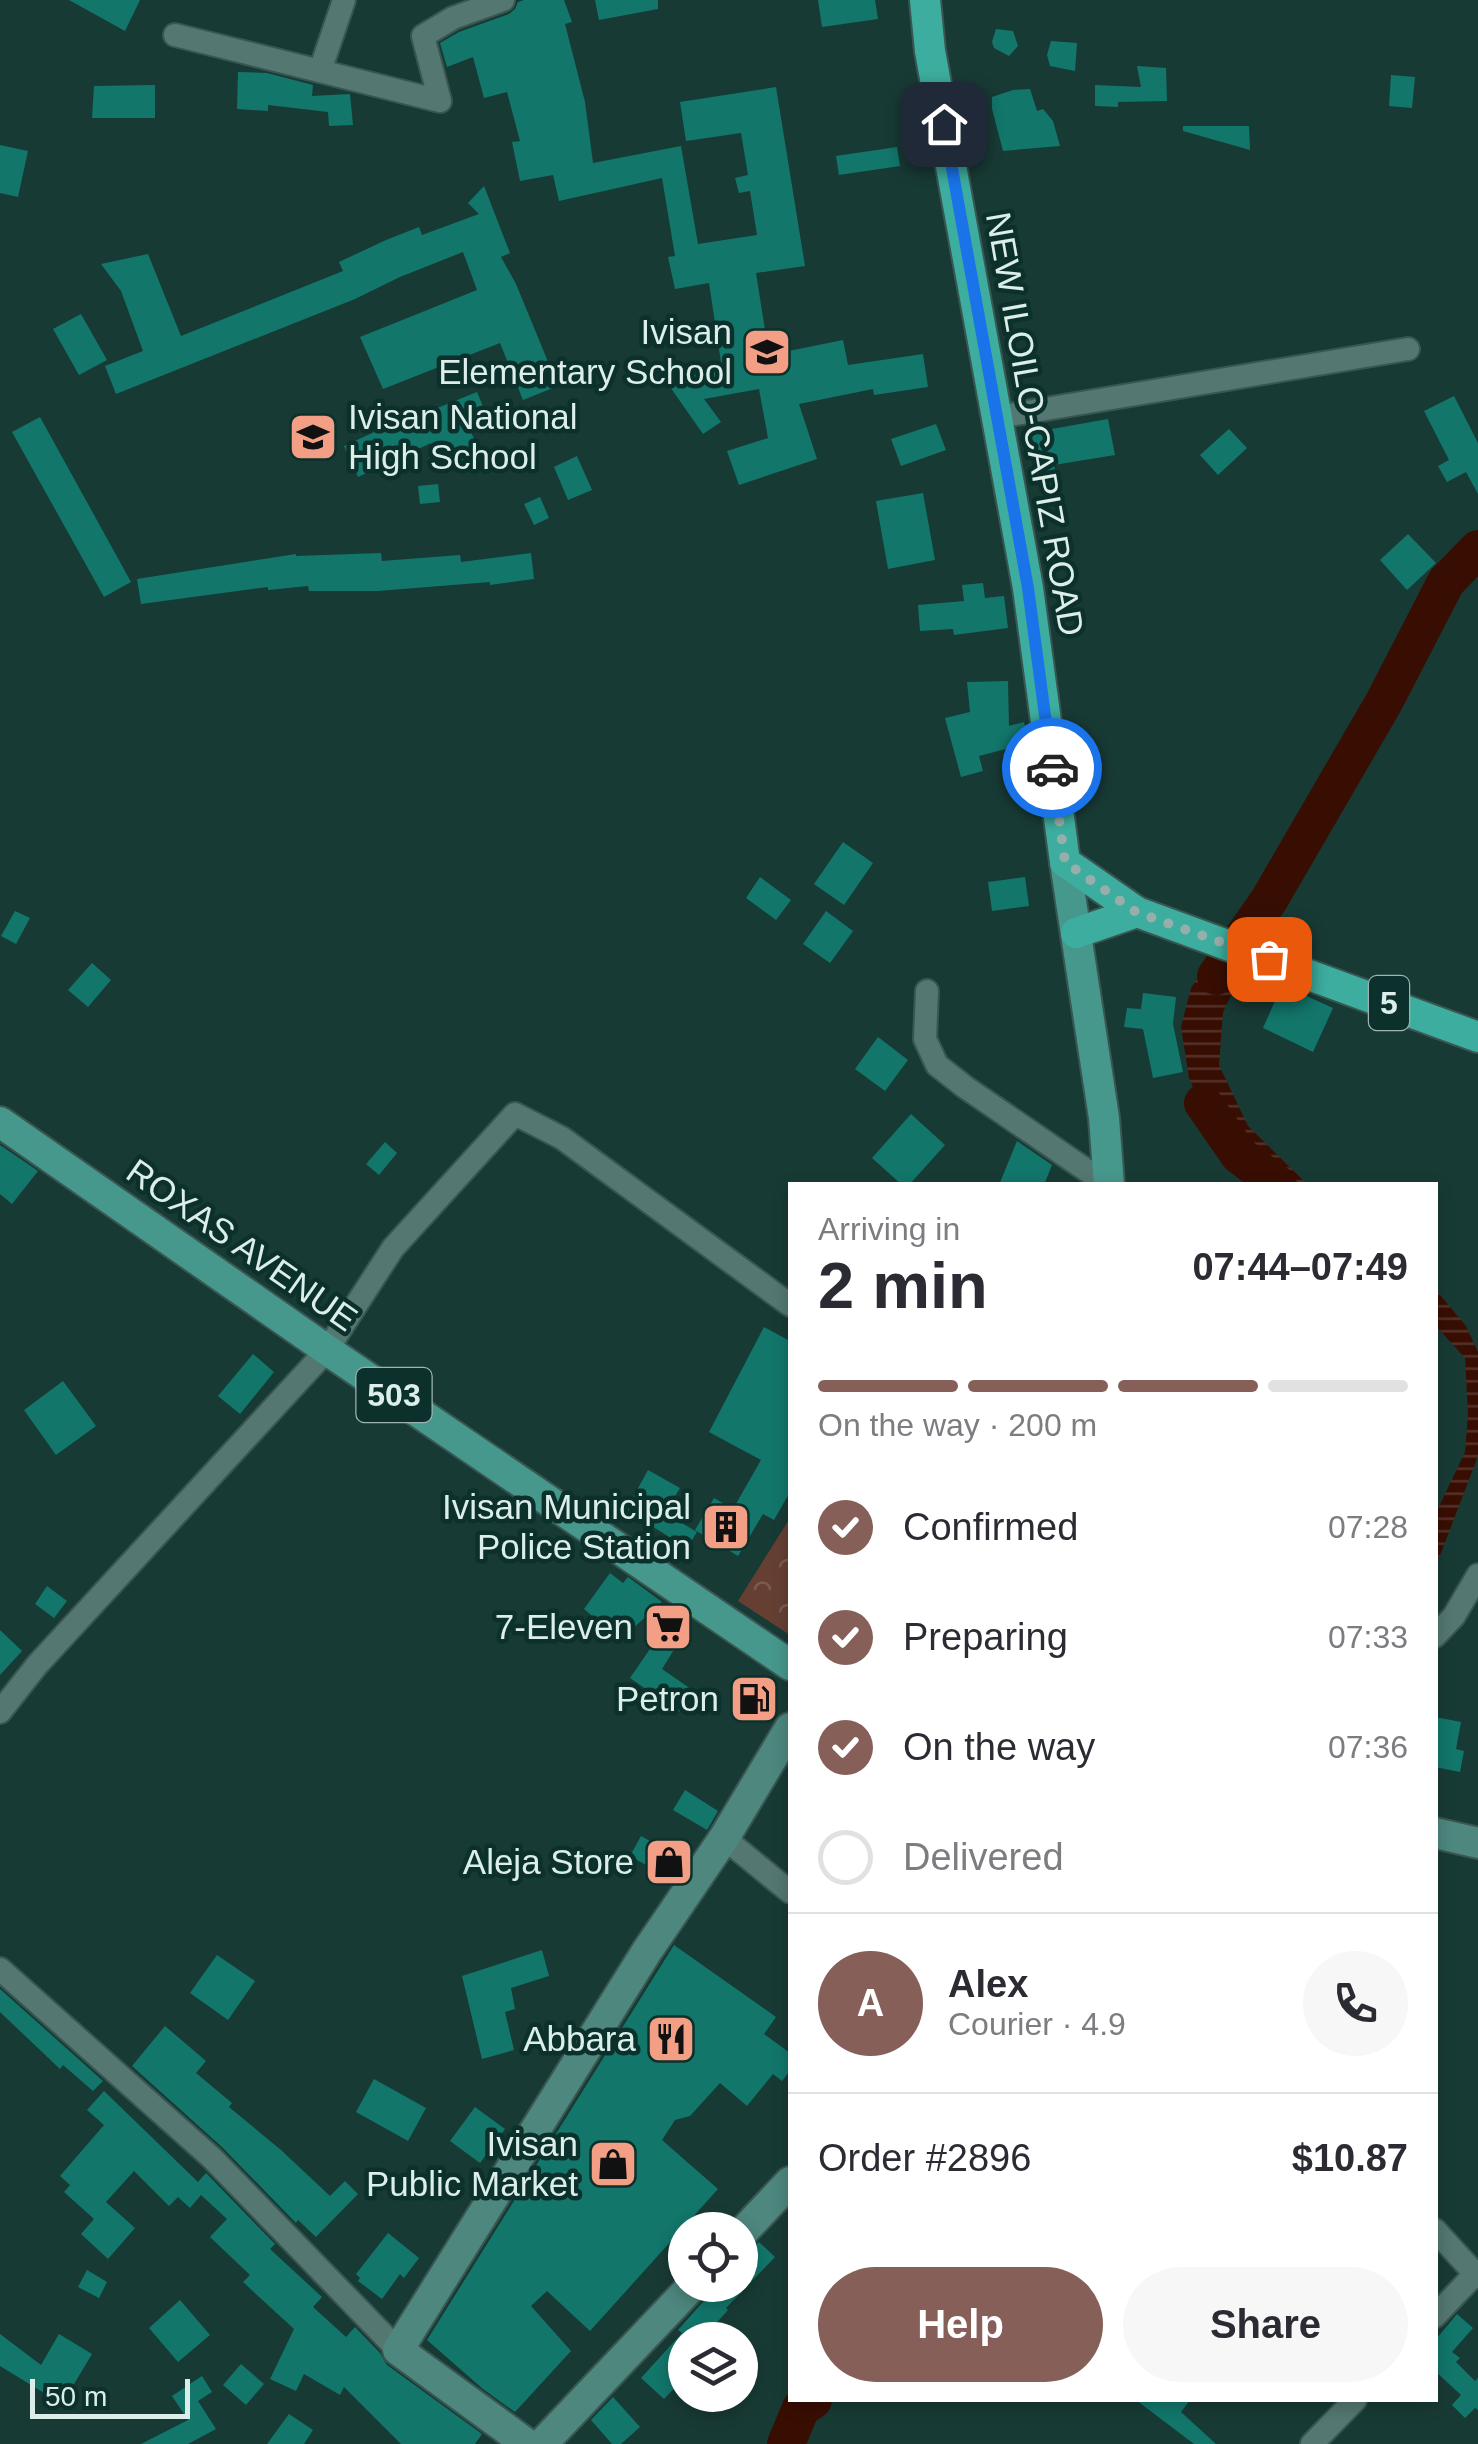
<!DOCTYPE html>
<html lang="en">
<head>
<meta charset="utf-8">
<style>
	:root { --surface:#fff; --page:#f7f7f7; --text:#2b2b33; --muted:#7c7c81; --line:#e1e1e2; --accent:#855f58 }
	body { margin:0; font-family:Arial,sans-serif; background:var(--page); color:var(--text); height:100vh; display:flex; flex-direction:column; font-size:38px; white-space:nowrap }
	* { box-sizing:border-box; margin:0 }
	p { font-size:32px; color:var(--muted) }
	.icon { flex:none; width:55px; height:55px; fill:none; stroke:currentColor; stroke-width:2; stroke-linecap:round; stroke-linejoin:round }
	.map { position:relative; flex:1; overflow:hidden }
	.drawer { position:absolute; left:788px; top:1182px; width:650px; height:1220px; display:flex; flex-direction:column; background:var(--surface); border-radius:0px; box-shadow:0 5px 15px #0003 }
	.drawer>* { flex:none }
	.controls { position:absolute; left:668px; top:2212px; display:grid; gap:20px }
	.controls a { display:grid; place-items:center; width:90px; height:90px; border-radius:50%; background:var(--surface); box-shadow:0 5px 15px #0003; font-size:50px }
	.scale { position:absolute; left:30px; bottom:25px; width:160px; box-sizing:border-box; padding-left:10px; border:5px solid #dbeeea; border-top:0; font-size:28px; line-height:35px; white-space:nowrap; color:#dbeeea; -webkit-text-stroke:8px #0c302b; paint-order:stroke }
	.pin { position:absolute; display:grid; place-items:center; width:85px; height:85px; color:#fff; margin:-42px; border-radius:20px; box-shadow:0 5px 15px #0006 }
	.courier { position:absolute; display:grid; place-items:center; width:100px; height:100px; margin:-50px; border:8px solid #1a73e8; border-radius:50%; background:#fff; color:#222; box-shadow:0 2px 12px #0007 }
	.summary em { font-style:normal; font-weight:700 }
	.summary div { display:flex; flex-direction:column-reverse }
	.summary { display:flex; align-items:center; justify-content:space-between; height:170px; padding:0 30px }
	h1 { font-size:65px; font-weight:700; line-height:75px }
	.bar { display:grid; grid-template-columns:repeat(4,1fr); gap:15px 10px; align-content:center; height:120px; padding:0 30px }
	.bar i { height:12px; border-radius:8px; background:var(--line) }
	.bar .selected { background:var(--accent) }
	.bar p { grid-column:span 4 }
	.line { display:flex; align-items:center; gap:25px; padding:0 30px; border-top:2px solid var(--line) }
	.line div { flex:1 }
	.round { display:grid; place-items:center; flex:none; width:105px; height:105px; border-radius:52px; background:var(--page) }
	ol { padding:0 30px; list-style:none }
	li { display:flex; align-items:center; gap:30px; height:110px }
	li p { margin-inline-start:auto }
	li .icon { padding:10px; border-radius:50%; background:var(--accent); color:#fff; stroke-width:4 }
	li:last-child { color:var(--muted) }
	li i { width:55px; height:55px; border:5px solid var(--line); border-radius:50% }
	.primary-button { display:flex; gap:20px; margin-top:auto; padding:20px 30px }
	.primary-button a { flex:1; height:115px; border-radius:60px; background:var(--accent); color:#fff; font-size:40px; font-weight:700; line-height:115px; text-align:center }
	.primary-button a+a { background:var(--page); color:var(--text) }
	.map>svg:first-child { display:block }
</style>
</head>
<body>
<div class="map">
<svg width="1478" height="2444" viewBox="0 0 1478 2444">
	<defs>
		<pattern id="park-crowns" width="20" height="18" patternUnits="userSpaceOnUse" patternTransform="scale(2.5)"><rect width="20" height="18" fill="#663f33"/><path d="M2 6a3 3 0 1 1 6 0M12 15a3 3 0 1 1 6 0" fill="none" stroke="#7b5b51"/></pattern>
		<pattern id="water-rules" width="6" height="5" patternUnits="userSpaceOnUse" patternTransform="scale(2.5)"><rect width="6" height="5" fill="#380e03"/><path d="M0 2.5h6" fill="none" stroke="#543128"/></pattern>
	</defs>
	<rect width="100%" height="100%" fill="#183a35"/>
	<!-- park -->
	<polygon fill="url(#park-crowns)" points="790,1518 790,1635 738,1601"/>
	<!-- water -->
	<g fill="url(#water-rules)">
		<polygon points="1217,949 1249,959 1223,1012 1219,1065 1248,1126 1308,1185 1271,1185 1207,1120 1189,1078 1181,1027 1191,988"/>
		<polygon points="1435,1289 1466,1326 1478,1352 1478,1456 1441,1553 1435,1564 1435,1515 1465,1452 1468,1414 1465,1358 1435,1325"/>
	</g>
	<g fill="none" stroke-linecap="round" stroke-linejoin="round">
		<!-- river -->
		<g stroke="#380e03" stroke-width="38">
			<polyline points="1216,976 1269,900 1384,702 1446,582 1478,549"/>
			<polyline points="1203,1103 1239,1155 1278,1185"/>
			<polyline points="786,2444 801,2408 813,2400"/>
		</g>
	</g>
	<!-- building -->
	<g fill="#12766b">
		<polygon points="69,0 140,0 125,31"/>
		<polygon points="524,0 564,0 572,22 565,24 585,102 593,163 681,146 698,244 757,235 750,191 739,193 735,178 748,175 741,133 686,141 680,102 776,87 805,266 756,273 769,355 843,340 848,365 923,354 928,387 874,395 873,389 799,404 817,459 739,485 727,451 768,438 759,389 704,399 721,422 703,434 668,384 685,371 688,376 722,369 709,283 675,289 668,257 675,256 662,178 559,201 553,175 520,181 512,142 520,141 507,92 484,98 473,57 447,67 440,43 459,32 509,14 515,9 518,2"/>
		<polygon points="595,0 658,0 658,9 599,20"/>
		<polygon points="818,0 875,0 878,19 822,27"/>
		<polygon points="996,29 1013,31 1018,46 1009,56 994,48 992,42"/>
		<polygon points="1051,41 1077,43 1075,71 1050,66 1047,55"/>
		<polygon points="1137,66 1166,68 1167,101 1118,102 1118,107 1095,106 1095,85 1141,87"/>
		<polygon points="238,72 267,73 313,85 312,96 350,94 353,125 329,126 328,112 268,105 268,111 237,109"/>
		<polygon points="1391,75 1415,77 1412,108 1389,106"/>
		<polygon points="155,85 155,118 92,118 94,86"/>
		<polygon points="1030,89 1037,111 1043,109 1053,121 1060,146 1003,151 992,109 992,97 1013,90"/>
		<polygon points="1183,126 1249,126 1250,150 1183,131"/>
		<polygon points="0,145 28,151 18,197 0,193"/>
		<polygon points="897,147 900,166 839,175 836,156"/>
		<polygon points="484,186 510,253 501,257 516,284 558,386 523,400 500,343 383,389 360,337 477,290 463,252 400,277 355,299 116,394 105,366 143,351 121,291 101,264 148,254 181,336 343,271 339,262 386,240 419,227 422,235 479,214 468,203"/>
		<polygon points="81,314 107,360 79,375 53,329"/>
		<polygon points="477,392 487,416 468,424 481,456 443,472 431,443 358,477 344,446 409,416 410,419"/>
		<polygon points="1454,396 1478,443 1478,494 1466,472 1447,482 1438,466 1449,460 1424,411"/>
		<polygon points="40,417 131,582 104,597 12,432"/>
		<polygon points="1108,419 1115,455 1054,465 1058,484 1042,488 1030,429 1046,426 1046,430"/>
		<polygon points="936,424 946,450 901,466 891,439"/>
		<polygon points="1229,429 1247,448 1218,475 1200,455"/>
		<polygon points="577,456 592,490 568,500 554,467"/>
		<polygon points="438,484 440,502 420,504 418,486"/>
		<polygon points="923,493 935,560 888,569 876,501"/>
		<polygon points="540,497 549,518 534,525 524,504"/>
		<polygon points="1408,534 1436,563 1407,590 1380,560"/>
		<polygon points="381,553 382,561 460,555 461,562 531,553 534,579 490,585 490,582 378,591 309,591 308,586 268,590 268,587 141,604 137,579 296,554 296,556"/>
		<polygon points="983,583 985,598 1004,596 1008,628 954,635 953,629 920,631 918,605 964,601 962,585"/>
		<polygon points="1008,681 1009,726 1024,722 1029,743 979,756 983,771 961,777 945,718 970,712 967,682"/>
		<polygon points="843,842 873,863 844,905 814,884"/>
		<polygon points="760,877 791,900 776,920 746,898"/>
		<polygon points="1025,877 1029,906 992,911 988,882"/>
		<polygon points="15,911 30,918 16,944 1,936"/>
		<polygon points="826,911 853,931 830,963 803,944"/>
		<polygon points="92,963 111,980 88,1007 68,990"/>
		<polygon points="1282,985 1333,1008 1313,1052 1263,1028"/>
		<polygon points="1143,993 1176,997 1173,1024 1183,1072 1153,1078 1143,1029 1124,1027 1127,1008 1141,1009"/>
		<polygon points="878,1037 908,1060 885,1091 855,1069"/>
		<polygon points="911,1114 945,1145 909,1185 902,1185 872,1158"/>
		<polygon points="1017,1141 1052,1165 1044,1185 999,1185"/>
		<polygon points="385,1142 397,1153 379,1175 366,1164"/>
		<polygon points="0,1145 38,1171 12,1204 0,1194"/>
		<polygon points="764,1327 790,1341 790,1492 774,1520 763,1514 738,1556 695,1530 714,1498 733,1509 761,1460 709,1432"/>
		<polygon points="253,1354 274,1372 240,1414 218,1396"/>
		<polygon points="63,1381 96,1426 56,1455 24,1410"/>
		<polygon points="648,1470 680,1488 665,1513 697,1532 687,1548 626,1510"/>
		<polygon points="610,1573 623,1583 628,1577 662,1602 620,1640 584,1609"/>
		<polygon points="47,1586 67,1601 54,1618 35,1604"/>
		<polygon points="672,1617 688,1627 662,1669 694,1691 679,1712 630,1678"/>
		<polygon points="0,1630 22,1651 0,1675"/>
		<polygon points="1435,1717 1461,1722 1456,1749 1464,1751 1460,1772 1435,1767"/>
		<polygon points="685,1790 718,1811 707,1830 673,1810"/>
		<polygon points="641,1836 686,1861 673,1880 630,1856"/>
		<polygon points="674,1945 776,2017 764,2034 790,2053 790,2071 782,2081 773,2074 747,2106 720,2083 690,2116 675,2120 662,2140 718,2189 590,2331 547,2291 531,2306 571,2351 515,2412 483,2389 427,2340"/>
		<polygon points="542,1950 549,1976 511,1988 515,2009 505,2012 514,2050 482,2059 462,1976"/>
		<polygon points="217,1955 255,1981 228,2020 190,1993"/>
		<polygon points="0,1989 103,2081 93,2091 63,2065 60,2069 0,2012"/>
		<polygon points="165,2026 206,2061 196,2073 232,2103 229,2107 281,2150 330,2196 345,2181 358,2194 316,2237 298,2220 296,2223 222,2147 132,2066"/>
		<polygon points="374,2079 426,2108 408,2141 356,2112"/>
		<polygon points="104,2091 198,2182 206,2173 275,2244 270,2249 322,2297 313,2307 346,2337 355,2327 380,2353 387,2365 482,2434 475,2444 401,2444 344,2387 340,2395 304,2374 296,2391 270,2379 294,2329 243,2282 250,2275 210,2237 227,2219 201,2195 190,2208 178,2197 169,2206 134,2171 106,2202 135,2228 108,2259 81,2234 94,2219 64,2192 70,2185 60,2176 104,2125 87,2110"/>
		<polygon points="475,2107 505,2129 480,2163 450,2141"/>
		<polygon points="388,2233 419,2258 404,2278 400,2274 382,2299 358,2281 360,2278 356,2274"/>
		<polygon points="759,2242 775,2257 726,2308 728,2310 701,2340 690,2340 685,2336 685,2377 664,2399 641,2378 682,2333 678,2330 718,2285 740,2285 740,2253 746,2253"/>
		<polygon points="87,2270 107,2282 99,2298 78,2287"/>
		<polygon points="180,2300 210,2335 178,2362 149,2328"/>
		<polygon points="1457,2314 1473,2328 1452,2352 1460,2358 1456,2362 1475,2381 1478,2378 1478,2410 1475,2408 1465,2418 1452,2405 1461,2395 1435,2371 1435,2336 1437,2338"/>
		<polygon points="0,2334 41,2365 59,2334 92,2354 62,2404 0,2366"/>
		<polygon points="241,2364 264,2384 246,2405 223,2385"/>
		<polygon points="202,2376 212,2392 198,2401 216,2429 188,2444 141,2444 188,2420 172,2396"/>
		<polygon points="613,2397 640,2427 621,2444 612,2444 591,2420"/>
		<polygon points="1136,2400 1190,2400 1181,2412 1216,2444 1194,2444"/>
		<polygon points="289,2414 313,2430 304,2444 267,2444"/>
	</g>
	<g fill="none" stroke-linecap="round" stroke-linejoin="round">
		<!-- street casing -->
		<g stroke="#395652" stroke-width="26">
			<g id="street">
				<polyline points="175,35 440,101 423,36 453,18 503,0"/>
				<polyline points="320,71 344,0"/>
				<polyline points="997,417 1408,349"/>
				<polyline points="927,991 925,1039 937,1065 965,1087 1108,1185"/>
				<polyline points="1435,1636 1454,1616 1478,1575"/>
				<polyline points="0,1712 37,1665 327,1350 393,1248 515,1114 562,1138 790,1305"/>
				<polyline points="724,1838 790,1892"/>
				<polyline points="0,1969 212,2158 398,2350"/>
				<polyline points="1435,2230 1478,2277"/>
				<polyline points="1435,2316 1475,2274"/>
				<polyline points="1312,2444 1355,2400"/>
			</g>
		</g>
		<!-- secondary casing -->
		<g stroke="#395652" stroke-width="34">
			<g id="secondary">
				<polyline points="1435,1833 1478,1843"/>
				<polyline points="740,2235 790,2182"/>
				<polyline points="527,2444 398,2350 647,1951 724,1838 790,1728"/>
				<polyline points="542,2444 693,2285"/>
			</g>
		</g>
		<!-- primary casing -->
		<g stroke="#395652" stroke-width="34">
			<g id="primary">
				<polyline points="1065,862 1104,1118 1109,1185"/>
				<polyline points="0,1122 327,1350 790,1665"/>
			</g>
		</g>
		<!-- highway casing -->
		<g stroke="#395652" stroke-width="34">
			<g id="highway">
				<polyline points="925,0 930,51 1028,588 1065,862 1137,912 1478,1037"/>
				<polyline points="1076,933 1137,912"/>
			</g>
		</g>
		<!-- street -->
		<use href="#street" stroke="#547771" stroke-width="22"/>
		<!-- secondary -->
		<use href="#secondary" stroke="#4d877e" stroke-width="30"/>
		<!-- primary -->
		<use href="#primary" stroke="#46978c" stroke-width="30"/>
		<!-- highway -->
		<use href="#highway" stroke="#3cad9e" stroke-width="30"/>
	</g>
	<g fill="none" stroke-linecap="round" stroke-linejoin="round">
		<!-- done -->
		<polyline stroke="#97afab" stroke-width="10" stroke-dasharray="0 18" points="1052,768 1065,862 1136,912 1269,959"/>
		<!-- route -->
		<polyline stroke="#1a73e8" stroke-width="12" points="944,124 1028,588 1052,768"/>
	</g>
	<!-- icons -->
	<defs>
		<g id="school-square" transform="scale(2.5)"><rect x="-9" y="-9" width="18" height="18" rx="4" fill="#f39f85" stroke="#0c302b"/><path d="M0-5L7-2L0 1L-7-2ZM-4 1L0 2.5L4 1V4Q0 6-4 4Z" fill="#111"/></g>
		<g id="building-square" transform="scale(2.5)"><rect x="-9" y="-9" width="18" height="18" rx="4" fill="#f39f85" stroke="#0c302b"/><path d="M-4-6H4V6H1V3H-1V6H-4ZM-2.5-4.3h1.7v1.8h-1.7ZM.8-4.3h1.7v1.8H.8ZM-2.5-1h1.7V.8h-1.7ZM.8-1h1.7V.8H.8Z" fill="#111"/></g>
		<g id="supermarket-square" transform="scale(2.5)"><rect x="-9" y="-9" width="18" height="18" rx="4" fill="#f39f85" stroke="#0c302b"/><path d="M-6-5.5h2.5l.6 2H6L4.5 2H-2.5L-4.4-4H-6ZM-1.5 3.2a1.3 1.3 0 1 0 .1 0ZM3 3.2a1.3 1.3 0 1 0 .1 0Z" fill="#111"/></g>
		<g id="fuel-square" transform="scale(2.5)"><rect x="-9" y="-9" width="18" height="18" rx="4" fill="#f39f85" stroke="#0c302b"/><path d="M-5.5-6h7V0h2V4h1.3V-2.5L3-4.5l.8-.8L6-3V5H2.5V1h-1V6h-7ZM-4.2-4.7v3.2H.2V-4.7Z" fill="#111"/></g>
		<g id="shop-square" transform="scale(2.5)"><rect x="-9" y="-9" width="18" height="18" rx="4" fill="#f39f85" stroke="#0c302b"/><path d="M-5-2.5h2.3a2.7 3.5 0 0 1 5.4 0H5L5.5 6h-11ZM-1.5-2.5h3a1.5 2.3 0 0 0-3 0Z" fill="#111"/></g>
		<g id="restaurant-square" transform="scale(2.5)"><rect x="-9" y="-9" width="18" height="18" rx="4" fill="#f39f85" stroke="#0c302b"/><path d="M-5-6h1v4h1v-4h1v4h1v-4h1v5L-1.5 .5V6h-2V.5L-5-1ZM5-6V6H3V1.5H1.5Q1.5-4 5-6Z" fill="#111"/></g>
	</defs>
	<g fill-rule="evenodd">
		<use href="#school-square" x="767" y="352"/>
		<use href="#school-square" x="313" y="437"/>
		<use href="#building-square" x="726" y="1527"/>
		<use href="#supermarket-square" x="668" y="1627"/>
		<use href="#fuel-square" x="754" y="1699"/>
		<use href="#shop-square" x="669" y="1862"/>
		<use href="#restaurant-square" x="671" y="2039"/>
		<use href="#shop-square" x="613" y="2164"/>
	</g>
	<g text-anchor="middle" stroke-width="9" stroke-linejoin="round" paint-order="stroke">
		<!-- shield labels -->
		<g fill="#0c302b" stroke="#9db5b1" stroke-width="2.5">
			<rect x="1369" y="976" width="40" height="54" rx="8"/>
			<rect x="356.5" y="1368" width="75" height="54" rx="8"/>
		</g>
		<g font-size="32" font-weight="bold" fill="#dbeeea">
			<text x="1389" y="1014">5</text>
			<text x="394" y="1406">503</text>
		</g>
		<!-- poi labels -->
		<g font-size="35" fill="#dbeeea" stroke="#0c302b" text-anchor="end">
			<text x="732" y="344">Ivisan<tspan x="732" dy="40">Elementary School</tspan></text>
			<text x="348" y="429" text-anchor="start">Ivisan National<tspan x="348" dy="40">High School</tspan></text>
			<text x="691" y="1519">Ivisan Municipal<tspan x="691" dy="40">Police Station</tspan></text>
			<text x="633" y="1639">7-Eleven</text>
			<text x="719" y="1711">Petron</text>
			<text x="634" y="1874">Aleja Store</text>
			<text x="636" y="2051">Abbara</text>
			<text x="578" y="2156">Ivisan<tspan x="578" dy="40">Public Market</tspan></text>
		</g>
		<!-- street labels -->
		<g font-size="35" fill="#dbeeea" stroke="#0c302b">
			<text transform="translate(1035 424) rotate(80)" y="12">NEW ILOILO-CAPIZ ROAD</text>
			<text transform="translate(242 1245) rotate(35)" y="12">ROXAS AVENUE</text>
		</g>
	</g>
</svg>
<div class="controls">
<a><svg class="icon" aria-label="locate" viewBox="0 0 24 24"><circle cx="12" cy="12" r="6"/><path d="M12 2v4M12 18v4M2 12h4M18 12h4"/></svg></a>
<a><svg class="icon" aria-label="layers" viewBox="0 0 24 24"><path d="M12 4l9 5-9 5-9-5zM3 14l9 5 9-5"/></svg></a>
</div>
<div class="scale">50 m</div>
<div class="pin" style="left:1269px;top:959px;background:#ea580c"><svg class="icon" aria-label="bag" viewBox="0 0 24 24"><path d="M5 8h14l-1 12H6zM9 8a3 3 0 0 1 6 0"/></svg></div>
<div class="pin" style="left:944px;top:124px;background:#1f2937"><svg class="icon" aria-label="home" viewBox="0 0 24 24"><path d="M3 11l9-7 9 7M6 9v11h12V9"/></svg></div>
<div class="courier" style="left:1052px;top:768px"><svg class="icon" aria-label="car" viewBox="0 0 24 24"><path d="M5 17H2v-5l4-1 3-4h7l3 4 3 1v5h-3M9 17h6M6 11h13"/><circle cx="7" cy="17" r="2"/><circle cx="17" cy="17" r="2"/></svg></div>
<section class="drawer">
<div class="summary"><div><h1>2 min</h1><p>Arriving in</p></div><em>07:44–07:49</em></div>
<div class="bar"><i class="selected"></i><i class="selected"></i><i class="selected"></i><i></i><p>On the way · 200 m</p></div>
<ol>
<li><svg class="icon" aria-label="check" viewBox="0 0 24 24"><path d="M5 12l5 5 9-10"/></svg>Confirmed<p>07:28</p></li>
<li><svg class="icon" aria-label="check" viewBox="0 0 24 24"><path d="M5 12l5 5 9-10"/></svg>Preparing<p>07:33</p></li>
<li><svg class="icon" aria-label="check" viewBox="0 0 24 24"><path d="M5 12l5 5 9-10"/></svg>On the way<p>07:36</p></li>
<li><i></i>Delivered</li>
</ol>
<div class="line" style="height:180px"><b class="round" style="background:var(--accent);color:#fff">A</b><div><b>Alex</b><p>Courier · 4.9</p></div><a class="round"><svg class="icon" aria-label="phone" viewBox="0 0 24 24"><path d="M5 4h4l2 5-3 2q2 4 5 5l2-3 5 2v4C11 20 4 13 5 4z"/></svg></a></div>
<div class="line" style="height:130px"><div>Order #2896</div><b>$10.87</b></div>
<div class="primary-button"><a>Help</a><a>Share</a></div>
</section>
</div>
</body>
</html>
